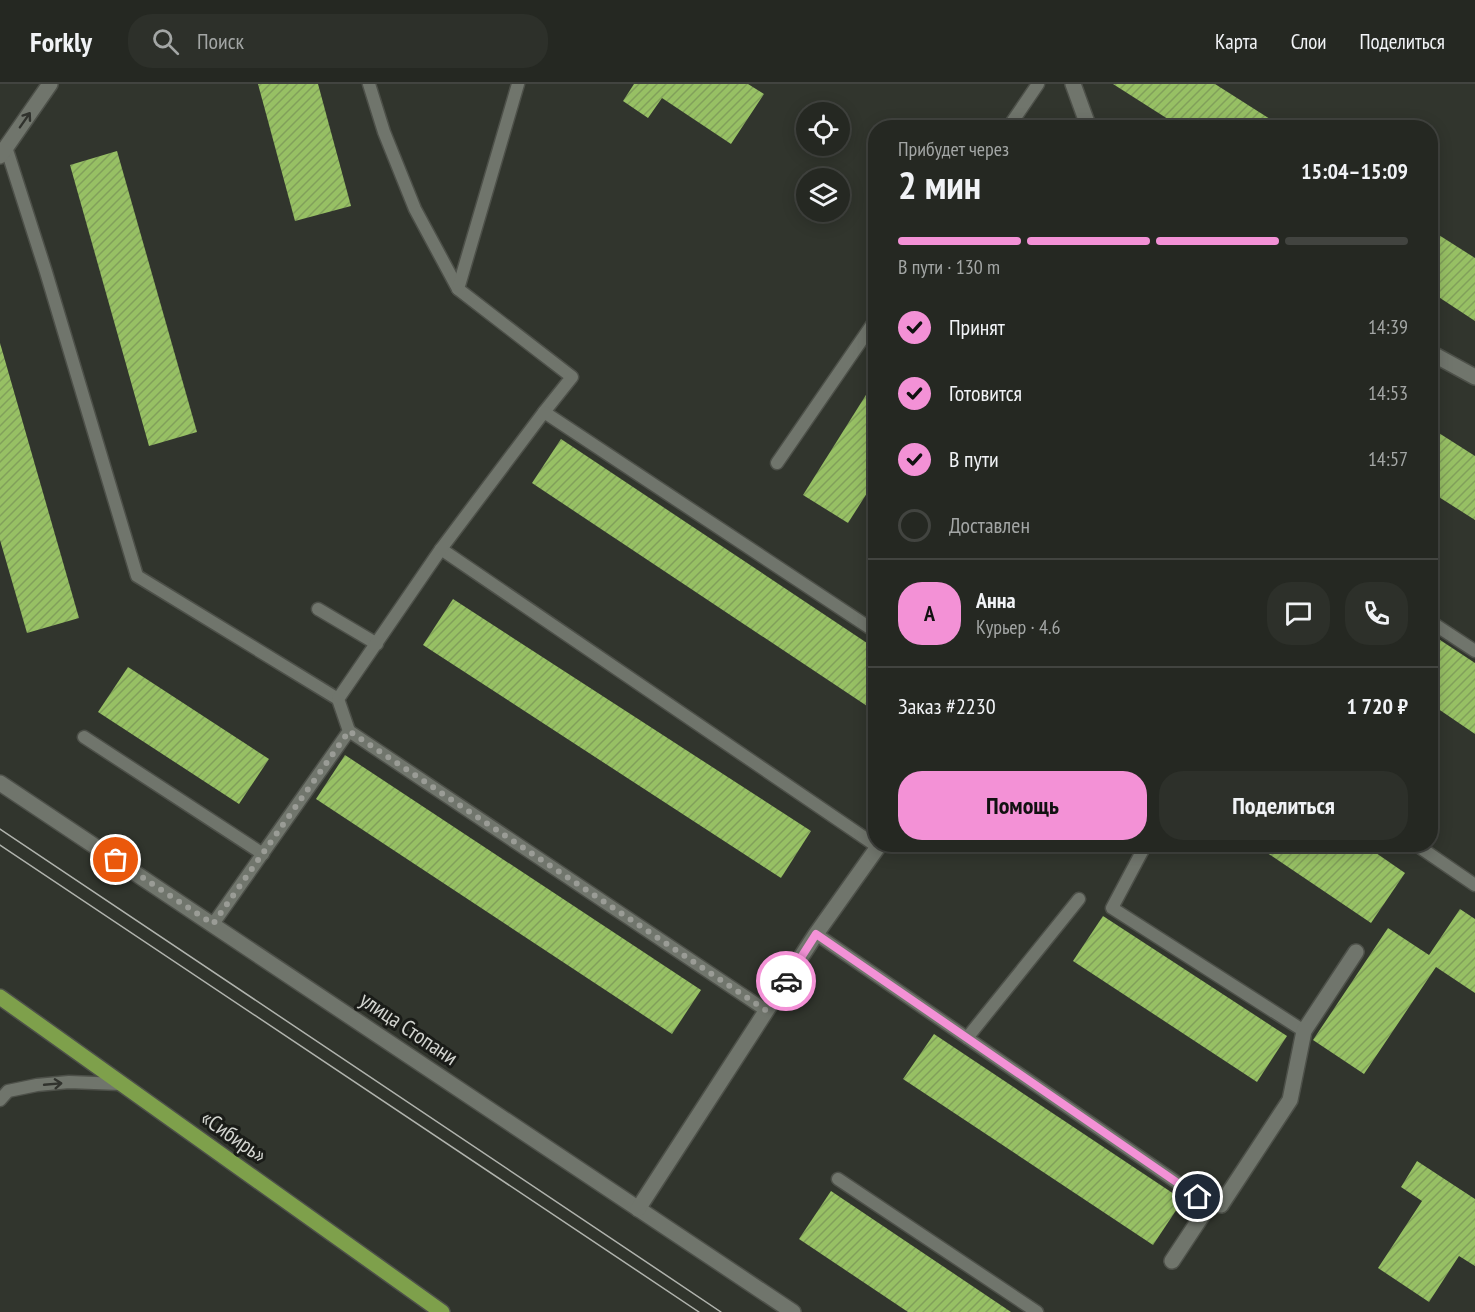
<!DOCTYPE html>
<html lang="ru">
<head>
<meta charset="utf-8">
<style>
	:root { --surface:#252822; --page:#2d302a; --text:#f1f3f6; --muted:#a3a6a5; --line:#424440; --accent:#f391d6 }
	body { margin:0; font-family:"PT Sans Narrow",sans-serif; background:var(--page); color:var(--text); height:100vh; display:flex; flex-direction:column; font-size:22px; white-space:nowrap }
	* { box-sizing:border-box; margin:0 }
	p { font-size:20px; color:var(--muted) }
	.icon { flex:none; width:33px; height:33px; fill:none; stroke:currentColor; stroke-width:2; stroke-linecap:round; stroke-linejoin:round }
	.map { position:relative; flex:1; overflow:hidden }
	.panel { position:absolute; left:868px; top:36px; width:570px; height:732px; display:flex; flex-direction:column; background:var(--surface); border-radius:24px; box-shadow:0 3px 15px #0003,0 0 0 2px var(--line) }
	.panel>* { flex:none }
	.fabs { position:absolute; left:796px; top:18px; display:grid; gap:12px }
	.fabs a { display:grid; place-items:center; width:54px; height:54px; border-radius:50%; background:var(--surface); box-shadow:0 3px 15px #0003,0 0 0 2px var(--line); font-size:30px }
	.pin { position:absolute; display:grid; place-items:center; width:51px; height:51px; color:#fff; margin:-26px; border:3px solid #fff; border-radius:50%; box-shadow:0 2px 6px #0007 }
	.courier { position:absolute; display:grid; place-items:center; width:60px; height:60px; margin:-30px; border:4px solid #f391d6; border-radius:50%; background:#fff; color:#222; box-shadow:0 2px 8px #0007 }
	.overview em { font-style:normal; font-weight:600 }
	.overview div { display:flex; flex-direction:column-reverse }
	.overview { display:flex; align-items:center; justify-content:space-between; height:102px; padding:0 30px }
	h1 { font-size:39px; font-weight:600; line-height:45px }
	.bar { display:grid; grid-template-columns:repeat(4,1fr); gap:9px 6px; align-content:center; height:72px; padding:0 30px }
	.bar i { height:8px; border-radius:4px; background:var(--line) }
	.bar .on { background:var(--accent) }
	.bar p { grid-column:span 4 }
	.line { display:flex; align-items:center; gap:15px; padding:0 30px; border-top:2px solid var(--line) }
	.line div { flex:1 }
	.round { display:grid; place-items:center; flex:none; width:63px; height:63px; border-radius:24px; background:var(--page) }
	ol { padding:0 30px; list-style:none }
	li { display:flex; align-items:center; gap:18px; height:66px }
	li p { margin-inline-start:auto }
	li .icon { padding:6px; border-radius:50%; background:var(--accent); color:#111; stroke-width:4 }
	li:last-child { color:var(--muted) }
	li i { width:33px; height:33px; border:3px solid var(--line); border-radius:50% }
	.button { display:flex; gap:12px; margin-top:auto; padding:12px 30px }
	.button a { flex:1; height:69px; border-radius:24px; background:var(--accent); color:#111; font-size:24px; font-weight:600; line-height:69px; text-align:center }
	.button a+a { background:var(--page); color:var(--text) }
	header { display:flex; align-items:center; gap:36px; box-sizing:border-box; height:84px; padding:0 30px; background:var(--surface); border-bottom:2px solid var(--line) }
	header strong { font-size:28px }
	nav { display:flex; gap:33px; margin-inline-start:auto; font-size:21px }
	.search { width:420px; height:54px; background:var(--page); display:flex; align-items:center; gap:15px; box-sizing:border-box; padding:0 21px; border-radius:24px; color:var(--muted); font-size:22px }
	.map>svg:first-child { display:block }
</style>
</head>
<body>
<header>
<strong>Forkly</strong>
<div class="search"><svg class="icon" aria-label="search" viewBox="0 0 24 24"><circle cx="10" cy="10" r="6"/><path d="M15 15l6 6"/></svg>Поиск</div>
<nav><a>Карта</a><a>Слои</a><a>Поделиться</a></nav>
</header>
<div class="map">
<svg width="1475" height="1228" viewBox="0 0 1475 1228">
	<defs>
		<pattern id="building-hatch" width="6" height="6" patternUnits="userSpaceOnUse" patternTransform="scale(1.5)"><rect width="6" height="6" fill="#97c064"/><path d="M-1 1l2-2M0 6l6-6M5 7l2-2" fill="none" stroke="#81a05a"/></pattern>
	</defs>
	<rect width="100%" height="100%" fill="#31352d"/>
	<!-- building -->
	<g fill="url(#building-hatch)">
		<polygon points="258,0 318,0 351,122 295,137"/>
		<polygon points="634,0 748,0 764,10 731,60 662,14 648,34 623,17"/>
		<polygon points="1113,0 1215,0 1284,44 1182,44"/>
		<polygon points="117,67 197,348 149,362 70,81"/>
		<polygon points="1431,146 1475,174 1475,237 1431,208"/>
		<polygon points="0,259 79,534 27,549 0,456"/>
		<polygon points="876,295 876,395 848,439 803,411"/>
		<polygon points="1431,344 1475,372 1475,436 1431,408"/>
		<polygon points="561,355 876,565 876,628 532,399"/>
		<polygon points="453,515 811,747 781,794 423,561"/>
		<polygon points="1431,550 1475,579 1475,650 1431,620"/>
		<polygon points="128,583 269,675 239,720 98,628"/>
		<polygon points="345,671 701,906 672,950 316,715"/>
		<polygon points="1254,760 1363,760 1405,789 1371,839"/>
		<polygon points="1460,825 1475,835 1475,909 1436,883 1364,990 1313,956 1388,844 1429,871"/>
		<polygon points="1103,832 1287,952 1257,998 1073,877"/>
		<polygon points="934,950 1183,1116 1153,1161 903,995"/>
		<polygon points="1417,1077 1475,1115 1475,1182 1459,1172 1429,1218 1378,1184 1422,1117 1401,1103"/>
		<polygon points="831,1107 1011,1228 908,1228 799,1155"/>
	</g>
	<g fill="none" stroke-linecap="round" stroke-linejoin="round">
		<!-- lane casing -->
		<g stroke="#4d5049" stroke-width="15">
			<g id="lane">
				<polyline points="369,0 384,48 415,125 458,205"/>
				<polyline points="518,0 458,205 572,293 544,328"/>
				<polyline points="1008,44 1038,0"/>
				<polyline points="6,63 46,188 137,492 338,615"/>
				<polyline points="777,379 876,235"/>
				<polyline points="441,465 878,763"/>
				<polyline points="318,525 377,560"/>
				<polyline points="1431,538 1475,567"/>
				<polyline points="349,647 767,927"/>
				<polyline points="84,653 263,770"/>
				<polyline points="1146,760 1112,824 1304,947 1309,939"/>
				<polyline points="1415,760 1475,801"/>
				<polyline points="213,840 349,647 338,615 441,465 544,328 876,548"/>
				<polyline points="816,850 1198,1113"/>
				<polyline points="967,954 1079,815"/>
				<polyline points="0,1016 8,1007 37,1001 69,998 120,1000"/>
				<polyline points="838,1095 1037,1228"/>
			</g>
		</g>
		<!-- street casing -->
		<g stroke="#4d5049" stroke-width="18">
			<g id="street">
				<polyline points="1073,0 1089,44"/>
				<polyline points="1431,269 1475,293"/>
				<polyline points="0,699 793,1228"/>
				<polyline points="638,1125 816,850 880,760"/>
				<polyline points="1172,1177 1213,1115 1221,1121 1290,1016 1304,947 1356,868"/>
			</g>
		</g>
		<!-- secondary casing -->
		<g stroke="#4d5049" stroke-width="18">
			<polyline id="secondary" points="0,72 50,0"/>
		</g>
		<!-- primary casing -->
		<g stroke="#4d5049" stroke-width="18">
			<polyline id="primary" points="0,913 442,1228"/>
		</g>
		<!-- lane -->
		<use href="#lane" stroke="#70756c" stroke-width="12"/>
		<!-- street -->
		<use href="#street" stroke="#70756c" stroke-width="15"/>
		<!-- secondary -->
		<use href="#secondary" stroke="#70756c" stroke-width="15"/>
		<!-- primary -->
		<use href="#primary" stroke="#7ea04b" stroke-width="15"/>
		<!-- tram -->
		<g stroke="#b0b3ad" stroke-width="1.5">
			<polyline points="0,745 721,1228"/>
			<polyline points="0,761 699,1228"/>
		</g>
	</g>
	<!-- one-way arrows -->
	<defs><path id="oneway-shaft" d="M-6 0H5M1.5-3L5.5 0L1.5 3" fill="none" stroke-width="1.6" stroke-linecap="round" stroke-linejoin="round" transform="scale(1.5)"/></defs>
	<g stroke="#30322d">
		<use href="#oneway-shaft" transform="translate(25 36) rotate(-55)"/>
		<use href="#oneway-shaft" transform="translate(53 1000) rotate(-5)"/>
	</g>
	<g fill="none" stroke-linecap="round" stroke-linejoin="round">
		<!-- done -->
		<polyline stroke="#9a9c96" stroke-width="6" stroke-dasharray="0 10.8" points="116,776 213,840 349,647 767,927 786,897"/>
		<!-- route -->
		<polyline stroke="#f391d6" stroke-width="8" points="786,897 816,850 1198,1113"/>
	</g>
	<g text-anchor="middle" stroke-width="6" stroke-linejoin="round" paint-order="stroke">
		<!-- street labels -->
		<g font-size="22" fill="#d2d4cf" stroke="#1a1c18">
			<text transform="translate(409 944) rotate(34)" y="8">улица Стопани</text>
			<text transform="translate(234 1052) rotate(35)" y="8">«Сибирь»</text>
		</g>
	</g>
</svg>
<div class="fabs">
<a><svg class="icon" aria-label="locate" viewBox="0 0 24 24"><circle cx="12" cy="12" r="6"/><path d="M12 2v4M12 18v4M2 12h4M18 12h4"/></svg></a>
<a><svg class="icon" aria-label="layers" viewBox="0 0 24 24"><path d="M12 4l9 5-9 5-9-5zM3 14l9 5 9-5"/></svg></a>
</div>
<div class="pin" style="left:116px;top:776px;background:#ea580c"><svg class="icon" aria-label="bag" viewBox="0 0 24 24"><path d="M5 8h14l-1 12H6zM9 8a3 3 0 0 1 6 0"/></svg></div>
<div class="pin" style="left:1198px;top:1113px;background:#1f2937"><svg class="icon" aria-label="home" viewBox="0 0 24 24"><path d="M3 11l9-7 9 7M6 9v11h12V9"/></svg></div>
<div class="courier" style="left:786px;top:897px"><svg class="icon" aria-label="car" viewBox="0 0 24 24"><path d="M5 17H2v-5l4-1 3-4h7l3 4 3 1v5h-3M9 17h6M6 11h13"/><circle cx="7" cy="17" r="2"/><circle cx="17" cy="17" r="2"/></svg></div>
<section class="panel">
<div class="overview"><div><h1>2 мин</h1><p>Прибудет через</p></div><em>15:04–15:09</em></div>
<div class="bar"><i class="on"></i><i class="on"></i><i class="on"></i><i></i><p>В пути · 130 m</p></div>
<ol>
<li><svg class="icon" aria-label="check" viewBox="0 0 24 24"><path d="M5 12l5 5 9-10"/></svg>Принят<p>14:39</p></li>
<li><svg class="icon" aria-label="check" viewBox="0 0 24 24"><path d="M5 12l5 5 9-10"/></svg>Готовится<p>14:53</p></li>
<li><svg class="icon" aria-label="check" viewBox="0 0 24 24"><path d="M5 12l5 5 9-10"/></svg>В пути<p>14:57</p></li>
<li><i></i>Доставлен</li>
</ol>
<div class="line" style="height:108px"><b class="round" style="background:var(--accent);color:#111">А</b><div><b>Анна</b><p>Курьер · 4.6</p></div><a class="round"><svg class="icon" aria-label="chat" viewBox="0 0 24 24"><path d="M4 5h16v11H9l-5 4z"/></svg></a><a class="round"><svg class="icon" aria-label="phone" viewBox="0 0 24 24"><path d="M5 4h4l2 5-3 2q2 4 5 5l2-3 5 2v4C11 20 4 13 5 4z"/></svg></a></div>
<div class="line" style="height:78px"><div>Заказ #2230</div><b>1 720 ₽</b></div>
<div class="button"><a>Помощь</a><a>Поделиться</a></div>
</section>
</div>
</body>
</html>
